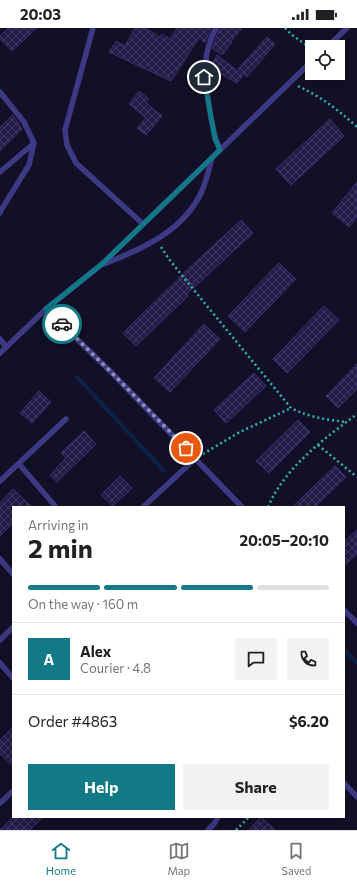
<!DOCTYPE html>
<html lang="en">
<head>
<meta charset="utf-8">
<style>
	:root { --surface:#fff; --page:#f2f2f2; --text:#202124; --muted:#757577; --line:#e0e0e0; --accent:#127987 }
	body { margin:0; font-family:Commissioner,sans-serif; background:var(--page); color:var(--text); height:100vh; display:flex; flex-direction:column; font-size:15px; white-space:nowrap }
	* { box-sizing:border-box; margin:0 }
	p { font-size:13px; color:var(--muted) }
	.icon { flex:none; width:22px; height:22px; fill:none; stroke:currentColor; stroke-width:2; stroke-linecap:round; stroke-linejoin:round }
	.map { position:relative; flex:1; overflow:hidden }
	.sheet { position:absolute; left:12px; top:478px; width:333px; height:312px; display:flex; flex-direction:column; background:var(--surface); border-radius:0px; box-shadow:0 4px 16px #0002 }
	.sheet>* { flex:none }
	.fabs { position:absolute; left:305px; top:12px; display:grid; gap:8px }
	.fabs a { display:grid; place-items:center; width:40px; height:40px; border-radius:0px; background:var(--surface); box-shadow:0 4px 16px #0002; font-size:20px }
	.pin { position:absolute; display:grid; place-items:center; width:34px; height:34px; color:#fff; margin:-17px; border:2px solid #fff; border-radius:50%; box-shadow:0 1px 4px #0007 }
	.courier { position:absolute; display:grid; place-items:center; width:40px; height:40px; margin:-20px; border:3px solid #127987; border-radius:50%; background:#fff; color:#222; box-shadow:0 1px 5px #0007 }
	.summary em { font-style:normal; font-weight:700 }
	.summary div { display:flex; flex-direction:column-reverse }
	.summary { display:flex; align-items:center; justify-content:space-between; height:68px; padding:0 16px }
	h1 { font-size:26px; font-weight:700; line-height:30px }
	.bar { display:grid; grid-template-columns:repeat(4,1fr); gap:6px 4px; align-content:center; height:48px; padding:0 16px }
	.bar i { height:5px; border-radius:3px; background:var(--line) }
	.bar .on { background:var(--accent) }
	.bar p { grid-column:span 4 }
	.line { display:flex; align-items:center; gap:10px; padding:0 16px; border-top:1px solid var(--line) }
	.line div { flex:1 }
	.round { display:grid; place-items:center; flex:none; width:42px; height:42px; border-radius:0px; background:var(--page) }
	.button { display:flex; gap:8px; margin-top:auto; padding:8px 16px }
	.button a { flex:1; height:46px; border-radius:0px; background:var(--accent); color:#fff; font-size:16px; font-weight:700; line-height:46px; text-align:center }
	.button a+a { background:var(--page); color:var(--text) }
	.status { display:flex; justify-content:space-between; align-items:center; height:28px; padding:0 20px; background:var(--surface); direction:ltr }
	.status svg { height:11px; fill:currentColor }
	.menu { display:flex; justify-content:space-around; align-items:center; height:56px; border-top:1px solid var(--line); background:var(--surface); font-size:11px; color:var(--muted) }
	.menu a { display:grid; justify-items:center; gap:2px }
	.menu .on { color:var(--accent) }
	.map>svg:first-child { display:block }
</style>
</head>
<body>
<div class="status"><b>20:03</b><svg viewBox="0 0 49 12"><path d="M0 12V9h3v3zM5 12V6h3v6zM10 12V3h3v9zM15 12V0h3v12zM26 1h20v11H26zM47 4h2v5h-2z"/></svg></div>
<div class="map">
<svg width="357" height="802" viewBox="0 0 357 802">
	<defs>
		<pattern id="building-cross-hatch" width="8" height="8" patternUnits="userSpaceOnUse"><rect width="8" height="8" fill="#241b47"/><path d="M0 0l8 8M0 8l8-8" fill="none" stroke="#433b63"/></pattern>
	</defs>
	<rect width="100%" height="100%" fill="#130f26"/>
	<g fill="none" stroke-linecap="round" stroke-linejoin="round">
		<!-- stream -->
		<g stroke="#0c2248" stroke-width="4">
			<polyline points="77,349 164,443"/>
			<polyline points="344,621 357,635"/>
		</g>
	</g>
	<!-- building -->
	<g fill="url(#building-cross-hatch)" stroke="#3b2d73">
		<polygon points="8,0 37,0 12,23 0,11 0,8"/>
		<polygon points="135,0 145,0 160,9 162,6 170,11 177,0 211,0 205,15 199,10 171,53 109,24 116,13 125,18"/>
		<polygon points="220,0 242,0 231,13 232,14 222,27 212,20"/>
		<polygon points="267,9 275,16 247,49 238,41"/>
		<polygon points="217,27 243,47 237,55 210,40"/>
		<polygon points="139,63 149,71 146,75 162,88 146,107 137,100 146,90 129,76"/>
		<polygon points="13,87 22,101 0,123 0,99"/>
		<polygon points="330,91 344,108 291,157 276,141"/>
		<polygon points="357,154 357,189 349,199 332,185"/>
		<polygon points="241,192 253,205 187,266 188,268 136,318 123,305 188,241"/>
		<polygon points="279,235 296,251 245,304 228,288"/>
		<polygon points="324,278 339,292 287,345 273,331"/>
		<polygon points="204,296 220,311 170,364 154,350"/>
		<polygon points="357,336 357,361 338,380 326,368"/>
		<polygon points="254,345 266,358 226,395 214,382"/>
		<polygon points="39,363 51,374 32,395 20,385"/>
		<polygon points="298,392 310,404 269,445 256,433"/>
		<polygon points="84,403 96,416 57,454 50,447 66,430 61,425"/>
		<polygon points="335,438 346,449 315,479 292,479"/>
		<polygon points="120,448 132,460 113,478 101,467"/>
		<polygon points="13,461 32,479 13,479 13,495 0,508 0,475"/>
		<polygon points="357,502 357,526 344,538 344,514"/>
		<polygon points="13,699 13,738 0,726 0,712"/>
		<polygon points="13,789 43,789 30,802 0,802"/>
		<polygon points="261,789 275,802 249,802"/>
	</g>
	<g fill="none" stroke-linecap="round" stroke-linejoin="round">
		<!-- path -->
		<g stroke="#2fb8b0" stroke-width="2.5" stroke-dasharray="2 3" stroke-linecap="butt">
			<polyline points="285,0 292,7 312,21"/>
			<path d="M 298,58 C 323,70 337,81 357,99"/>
			<path d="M 161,219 L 169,231 L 184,250 L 291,380 C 309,389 327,392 347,394"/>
			<polyline points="318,417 357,449"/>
			<polyline points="203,426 238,405 291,380"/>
			<path d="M 268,479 C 285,439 324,411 357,386"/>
			<polyline points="236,802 249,789"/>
		</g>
		<!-- service -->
		<g stroke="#3d3a85" stroke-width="5.5">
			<polyline points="93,0 65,102 67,117 76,135 143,196"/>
			<path d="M 216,0 C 202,26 204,49 209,78 C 211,93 214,108 220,122"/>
			<polyline points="327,19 347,0"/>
			<polyline points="0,64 24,94 34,115 29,137 1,182 0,185"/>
			<polyline points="0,144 33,116"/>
			<path d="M 104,236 C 142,221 184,203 202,163 C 206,153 209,141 212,130"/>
			<polyline points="46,281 112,345 242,479"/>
			<polyline points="0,311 6,319"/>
			<polyline points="0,325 46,281 102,236 312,33"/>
			<polyline points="19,436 56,479"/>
			<polyline points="0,453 66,391"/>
			<polyline points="143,479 196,430"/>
			<polyline points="0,531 13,546"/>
			<polyline points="344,582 357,595"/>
			<polyline points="0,612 13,599"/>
			<polyline points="0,635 13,650"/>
			<polyline points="344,755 357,769"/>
			<polyline points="0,775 13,763"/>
			<polyline points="208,802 214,796 218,789"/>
		</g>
	</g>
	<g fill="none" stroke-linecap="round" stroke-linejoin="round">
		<!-- done -->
		<polyline stroke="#948fb3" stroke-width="4" stroke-dasharray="0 7.2" points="62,296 112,345 186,420"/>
		<!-- route -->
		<polyline stroke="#127987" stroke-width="5" points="62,296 46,281 102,236 220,122 215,111 204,49"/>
	</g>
</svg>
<div class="fabs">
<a><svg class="icon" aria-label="locate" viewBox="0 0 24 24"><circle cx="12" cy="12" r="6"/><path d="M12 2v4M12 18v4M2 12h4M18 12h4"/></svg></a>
</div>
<div class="pin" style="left:186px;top:420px;background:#ea580c"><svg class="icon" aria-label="bag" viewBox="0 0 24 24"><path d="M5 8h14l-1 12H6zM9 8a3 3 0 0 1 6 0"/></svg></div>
<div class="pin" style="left:204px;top:49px;background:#1f2937"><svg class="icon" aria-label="home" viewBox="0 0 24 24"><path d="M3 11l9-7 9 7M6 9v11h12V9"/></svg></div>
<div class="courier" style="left:62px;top:296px"><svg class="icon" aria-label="car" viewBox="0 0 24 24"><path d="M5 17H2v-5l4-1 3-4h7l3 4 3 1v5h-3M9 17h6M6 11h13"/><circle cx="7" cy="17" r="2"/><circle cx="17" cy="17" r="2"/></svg></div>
<section class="sheet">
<div class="summary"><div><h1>2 min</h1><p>Arriving in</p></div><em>20:05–20:10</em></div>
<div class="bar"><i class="on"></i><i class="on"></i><i class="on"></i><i></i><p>On the way · 160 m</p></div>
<div class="line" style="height:72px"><b class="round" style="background:var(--accent);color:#fff">A</b><div><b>Alex</b><p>Courier · 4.8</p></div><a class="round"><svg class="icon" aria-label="chat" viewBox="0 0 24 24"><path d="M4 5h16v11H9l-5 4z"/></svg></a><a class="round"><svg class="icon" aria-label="phone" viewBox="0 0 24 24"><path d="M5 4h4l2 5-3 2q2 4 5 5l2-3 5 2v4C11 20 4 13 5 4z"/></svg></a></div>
<div class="line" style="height:52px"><div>Order #4863</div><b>$6.20</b></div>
<div class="button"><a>Help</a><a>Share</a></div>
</section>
</div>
<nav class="menu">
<a class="on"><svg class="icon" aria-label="home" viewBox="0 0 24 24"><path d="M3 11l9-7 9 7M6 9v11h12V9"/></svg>Home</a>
<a><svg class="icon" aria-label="map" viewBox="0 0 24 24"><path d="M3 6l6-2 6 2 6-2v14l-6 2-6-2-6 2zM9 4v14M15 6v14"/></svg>Map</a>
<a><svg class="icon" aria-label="saved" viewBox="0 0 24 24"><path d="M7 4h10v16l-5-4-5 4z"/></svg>Saved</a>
</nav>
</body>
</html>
